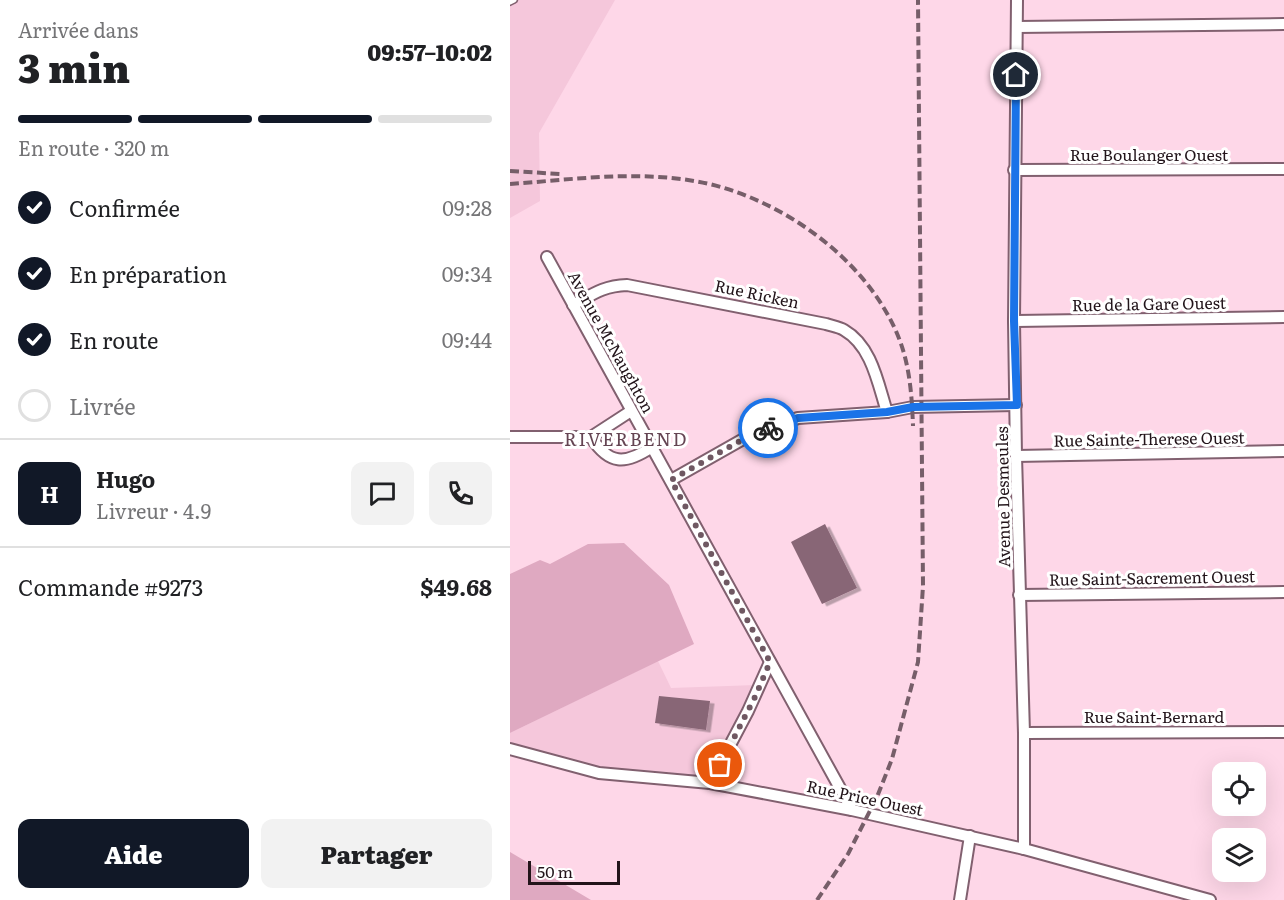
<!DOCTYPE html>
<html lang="fr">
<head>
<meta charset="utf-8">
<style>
	:root { --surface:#fff; --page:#f2f2f2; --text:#202124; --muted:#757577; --line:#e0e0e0; --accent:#111827 }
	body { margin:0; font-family:Literata,serif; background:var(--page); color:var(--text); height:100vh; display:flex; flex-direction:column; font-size:22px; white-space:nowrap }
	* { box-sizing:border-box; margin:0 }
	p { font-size:20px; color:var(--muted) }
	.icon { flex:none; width:33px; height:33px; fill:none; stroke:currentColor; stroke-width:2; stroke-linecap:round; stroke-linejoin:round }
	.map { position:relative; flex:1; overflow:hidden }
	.side { display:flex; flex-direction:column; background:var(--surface); width:510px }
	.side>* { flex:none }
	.controls { position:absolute; left:702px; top:762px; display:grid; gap:12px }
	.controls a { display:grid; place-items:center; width:54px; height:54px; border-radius:12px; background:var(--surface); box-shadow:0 6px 24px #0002; font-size:30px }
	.scale { position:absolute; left:18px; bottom:15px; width:92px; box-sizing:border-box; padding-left:6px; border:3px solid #22141a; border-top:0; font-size:16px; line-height:21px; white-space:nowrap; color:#22141a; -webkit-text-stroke:4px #fff; paint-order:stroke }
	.pin { position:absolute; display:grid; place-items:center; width:51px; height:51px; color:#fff; margin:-26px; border:3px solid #fff; border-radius:50%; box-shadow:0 2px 6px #0007 }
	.courier { position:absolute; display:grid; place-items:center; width:60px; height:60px; margin:-30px; border:4px solid #1a73e8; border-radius:50%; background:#fff; color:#222; box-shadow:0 2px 8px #0007 }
	.head em { font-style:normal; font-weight:800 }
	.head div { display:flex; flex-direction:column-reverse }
	.head { display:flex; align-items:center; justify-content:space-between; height:102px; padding:0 18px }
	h1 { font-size:39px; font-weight:800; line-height:45px }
	.bar { display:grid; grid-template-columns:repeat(4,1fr); gap:9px 6px; align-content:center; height:72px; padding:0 18px }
	.bar i { height:8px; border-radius:4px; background:var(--line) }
	.bar .current { background:var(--accent) }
	.bar p { grid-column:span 4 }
	.line { display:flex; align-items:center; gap:15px; padding:0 18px; border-top:2px solid var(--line) }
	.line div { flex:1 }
	.round { display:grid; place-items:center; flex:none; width:63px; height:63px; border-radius:12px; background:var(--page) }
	ol { padding:0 18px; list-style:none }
	li { display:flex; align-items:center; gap:18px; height:66px }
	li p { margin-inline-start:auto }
	li .icon { padding:6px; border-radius:50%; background:var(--accent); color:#fff; stroke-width:4 }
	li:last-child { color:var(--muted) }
	li i { width:33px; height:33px; border:3px solid var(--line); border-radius:50% }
	.primary-button { display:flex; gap:12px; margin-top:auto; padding:12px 18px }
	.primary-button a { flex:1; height:69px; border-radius:12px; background:var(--accent); color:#fff; font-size:24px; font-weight:800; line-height:69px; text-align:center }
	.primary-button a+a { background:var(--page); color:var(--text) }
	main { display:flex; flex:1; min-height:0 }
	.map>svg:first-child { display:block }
</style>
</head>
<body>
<main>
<section class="side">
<div class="head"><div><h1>3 min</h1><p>Arrivée dans</p></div><em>09:57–10:02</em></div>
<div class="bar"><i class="current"></i><i class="current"></i><i class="current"></i><i></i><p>En route · 320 m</p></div>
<ol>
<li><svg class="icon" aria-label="check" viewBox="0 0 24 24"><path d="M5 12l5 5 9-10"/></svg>Confirmée<p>09:28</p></li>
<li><svg class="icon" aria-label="check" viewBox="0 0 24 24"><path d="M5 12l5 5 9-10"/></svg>En préparation<p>09:34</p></li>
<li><svg class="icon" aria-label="check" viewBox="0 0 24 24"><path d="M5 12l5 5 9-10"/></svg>En route<p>09:44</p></li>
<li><i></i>Livrée</li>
</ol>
<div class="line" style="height:108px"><b class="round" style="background:var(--accent);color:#fff">H</b><div><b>Hugo</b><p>Livreur · 4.9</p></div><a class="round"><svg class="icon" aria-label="chat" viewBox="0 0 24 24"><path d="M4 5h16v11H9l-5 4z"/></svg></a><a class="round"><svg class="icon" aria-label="phone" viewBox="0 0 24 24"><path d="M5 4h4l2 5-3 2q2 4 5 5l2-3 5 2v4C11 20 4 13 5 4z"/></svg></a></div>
<div class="line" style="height:78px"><div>Commande #9273</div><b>$49.68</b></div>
<div class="primary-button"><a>Aide</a><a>Partager</a></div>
</section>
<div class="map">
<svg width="774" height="900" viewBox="0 0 774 900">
	<defs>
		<filter id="shadow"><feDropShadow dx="4.5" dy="2.5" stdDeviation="0" flood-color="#0004"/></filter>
	</defs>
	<rect width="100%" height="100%" fill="#fed7e8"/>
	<!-- built -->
	<g fill="#f5c7db">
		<polygon points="0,0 105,0 29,133 30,201 0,218"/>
		<polygon points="148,661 161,688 246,685 198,779 89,768 0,742 0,733"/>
	</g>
	<!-- green -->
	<g fill="#dfa9c1">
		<polygon points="114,543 159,585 184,644 0,733 0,574 30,560 40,564 78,544"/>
		<polygon points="0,852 81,900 0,900"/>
	</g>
	<!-- building -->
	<g fill="#886676" filter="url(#shadow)">
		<polygon points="315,524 347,588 312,604 281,542"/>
		<polygon points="149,696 200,701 196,730 145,723"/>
	</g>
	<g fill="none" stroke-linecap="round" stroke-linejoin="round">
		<!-- service casing -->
		<g stroke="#81606f" stroke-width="8">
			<polyline id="service" points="0,2 4,0"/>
		</g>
		<!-- minor casing -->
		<g stroke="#81606f" stroke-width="14">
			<g id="minor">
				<polyline points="507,0 504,321 506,456 514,733 514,849"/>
				<polyline points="507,27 774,24"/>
				<polyline points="504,170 774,169"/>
				<polyline points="37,257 342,810"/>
				<path d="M 63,305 C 83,294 93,286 117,285 L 316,324 C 322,326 329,327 334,330 C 362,346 368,384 377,412"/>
				<polyline points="504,321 774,317"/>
				<polyline points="0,437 81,437 121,411"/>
				<path d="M 81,437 C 99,465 115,465 142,447"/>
				<polyline points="506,456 774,451"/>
				<polyline points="161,480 244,433 288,418 377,412 403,407 506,405"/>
				<polyline points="509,595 774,592"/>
				<polyline points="514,733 774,732"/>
				<polyline points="0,749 89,773 200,783 342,810 514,849 700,900"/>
				<polyline points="200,783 238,711 260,662"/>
				<polyline points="450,900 460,836"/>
			</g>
		</g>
		<!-- service -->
		<use href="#service" stroke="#fff" stroke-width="5"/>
		<!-- minor -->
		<use href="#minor" stroke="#fff" stroke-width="10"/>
		<!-- rail -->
		<g stroke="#765e69" stroke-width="4" stroke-dasharray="9 4.5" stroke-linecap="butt">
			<polyline points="0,171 50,174"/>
			<path d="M 0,184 C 58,180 119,171 178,180 C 264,192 359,258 390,341 C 400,368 402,398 403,426"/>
			<polyline points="307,900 338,854 367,797 382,759 408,662 413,586 408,0"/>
		</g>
	</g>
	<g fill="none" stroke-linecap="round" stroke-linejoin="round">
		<!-- done -->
		<polyline stroke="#6f5862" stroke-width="6" stroke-dasharray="0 10.8" points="210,765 245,697 260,662 161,480 244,433 258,428"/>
		<!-- route -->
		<polyline stroke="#1a73e8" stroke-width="8" points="258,428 288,418 377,412 403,407 507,405 504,321 506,75"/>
	</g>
	<g text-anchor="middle" stroke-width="6" stroke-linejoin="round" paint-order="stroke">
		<!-- street labels -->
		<g font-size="16" fill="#22141a" stroke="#fff">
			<text x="639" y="161">Rue Boulanger Ouest</text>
			<text transform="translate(247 294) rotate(12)" y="6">Rue Ricken</text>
			<text transform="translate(639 304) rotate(-1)" y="6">Rue de la Gare Ouest</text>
			<text transform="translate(101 342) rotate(61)" y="6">Avenue McNaughton</text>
			<text transform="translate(639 439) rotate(-1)" y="6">Rue Sainte-Therese Ouest</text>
			<text transform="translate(493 497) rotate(-91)" y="6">Avenue Desmeules</text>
			<text transform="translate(642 578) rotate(-1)" y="6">Rue Saint-Sacrement Ouest</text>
			<text x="644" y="723">Rue Saint-Bernard</text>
			<text transform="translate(355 798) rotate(12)" y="6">Rue Price Ouest</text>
		</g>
		<!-- neighbourhood labels -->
		<g font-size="18" letter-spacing="1.5" fill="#654553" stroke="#fff">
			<text x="116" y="446">RIVERBEND</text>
		</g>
	</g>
</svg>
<div class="controls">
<a><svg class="icon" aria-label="locate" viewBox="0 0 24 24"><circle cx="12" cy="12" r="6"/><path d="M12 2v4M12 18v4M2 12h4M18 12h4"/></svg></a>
<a><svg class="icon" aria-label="layers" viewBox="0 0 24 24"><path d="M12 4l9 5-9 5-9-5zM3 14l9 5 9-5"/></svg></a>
</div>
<div class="scale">50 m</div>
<div class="pin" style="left:210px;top:765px;background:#ea580c"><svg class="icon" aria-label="bag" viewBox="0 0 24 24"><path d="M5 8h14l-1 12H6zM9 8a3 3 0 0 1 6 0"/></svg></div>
<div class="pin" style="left:506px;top:75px;background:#1f2937"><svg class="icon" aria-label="home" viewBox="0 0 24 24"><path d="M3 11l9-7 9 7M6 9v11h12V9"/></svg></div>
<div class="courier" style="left:258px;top:428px"><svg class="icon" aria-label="bike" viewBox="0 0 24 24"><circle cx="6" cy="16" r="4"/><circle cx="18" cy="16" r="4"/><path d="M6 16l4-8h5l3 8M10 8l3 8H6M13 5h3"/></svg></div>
</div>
</main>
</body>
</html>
